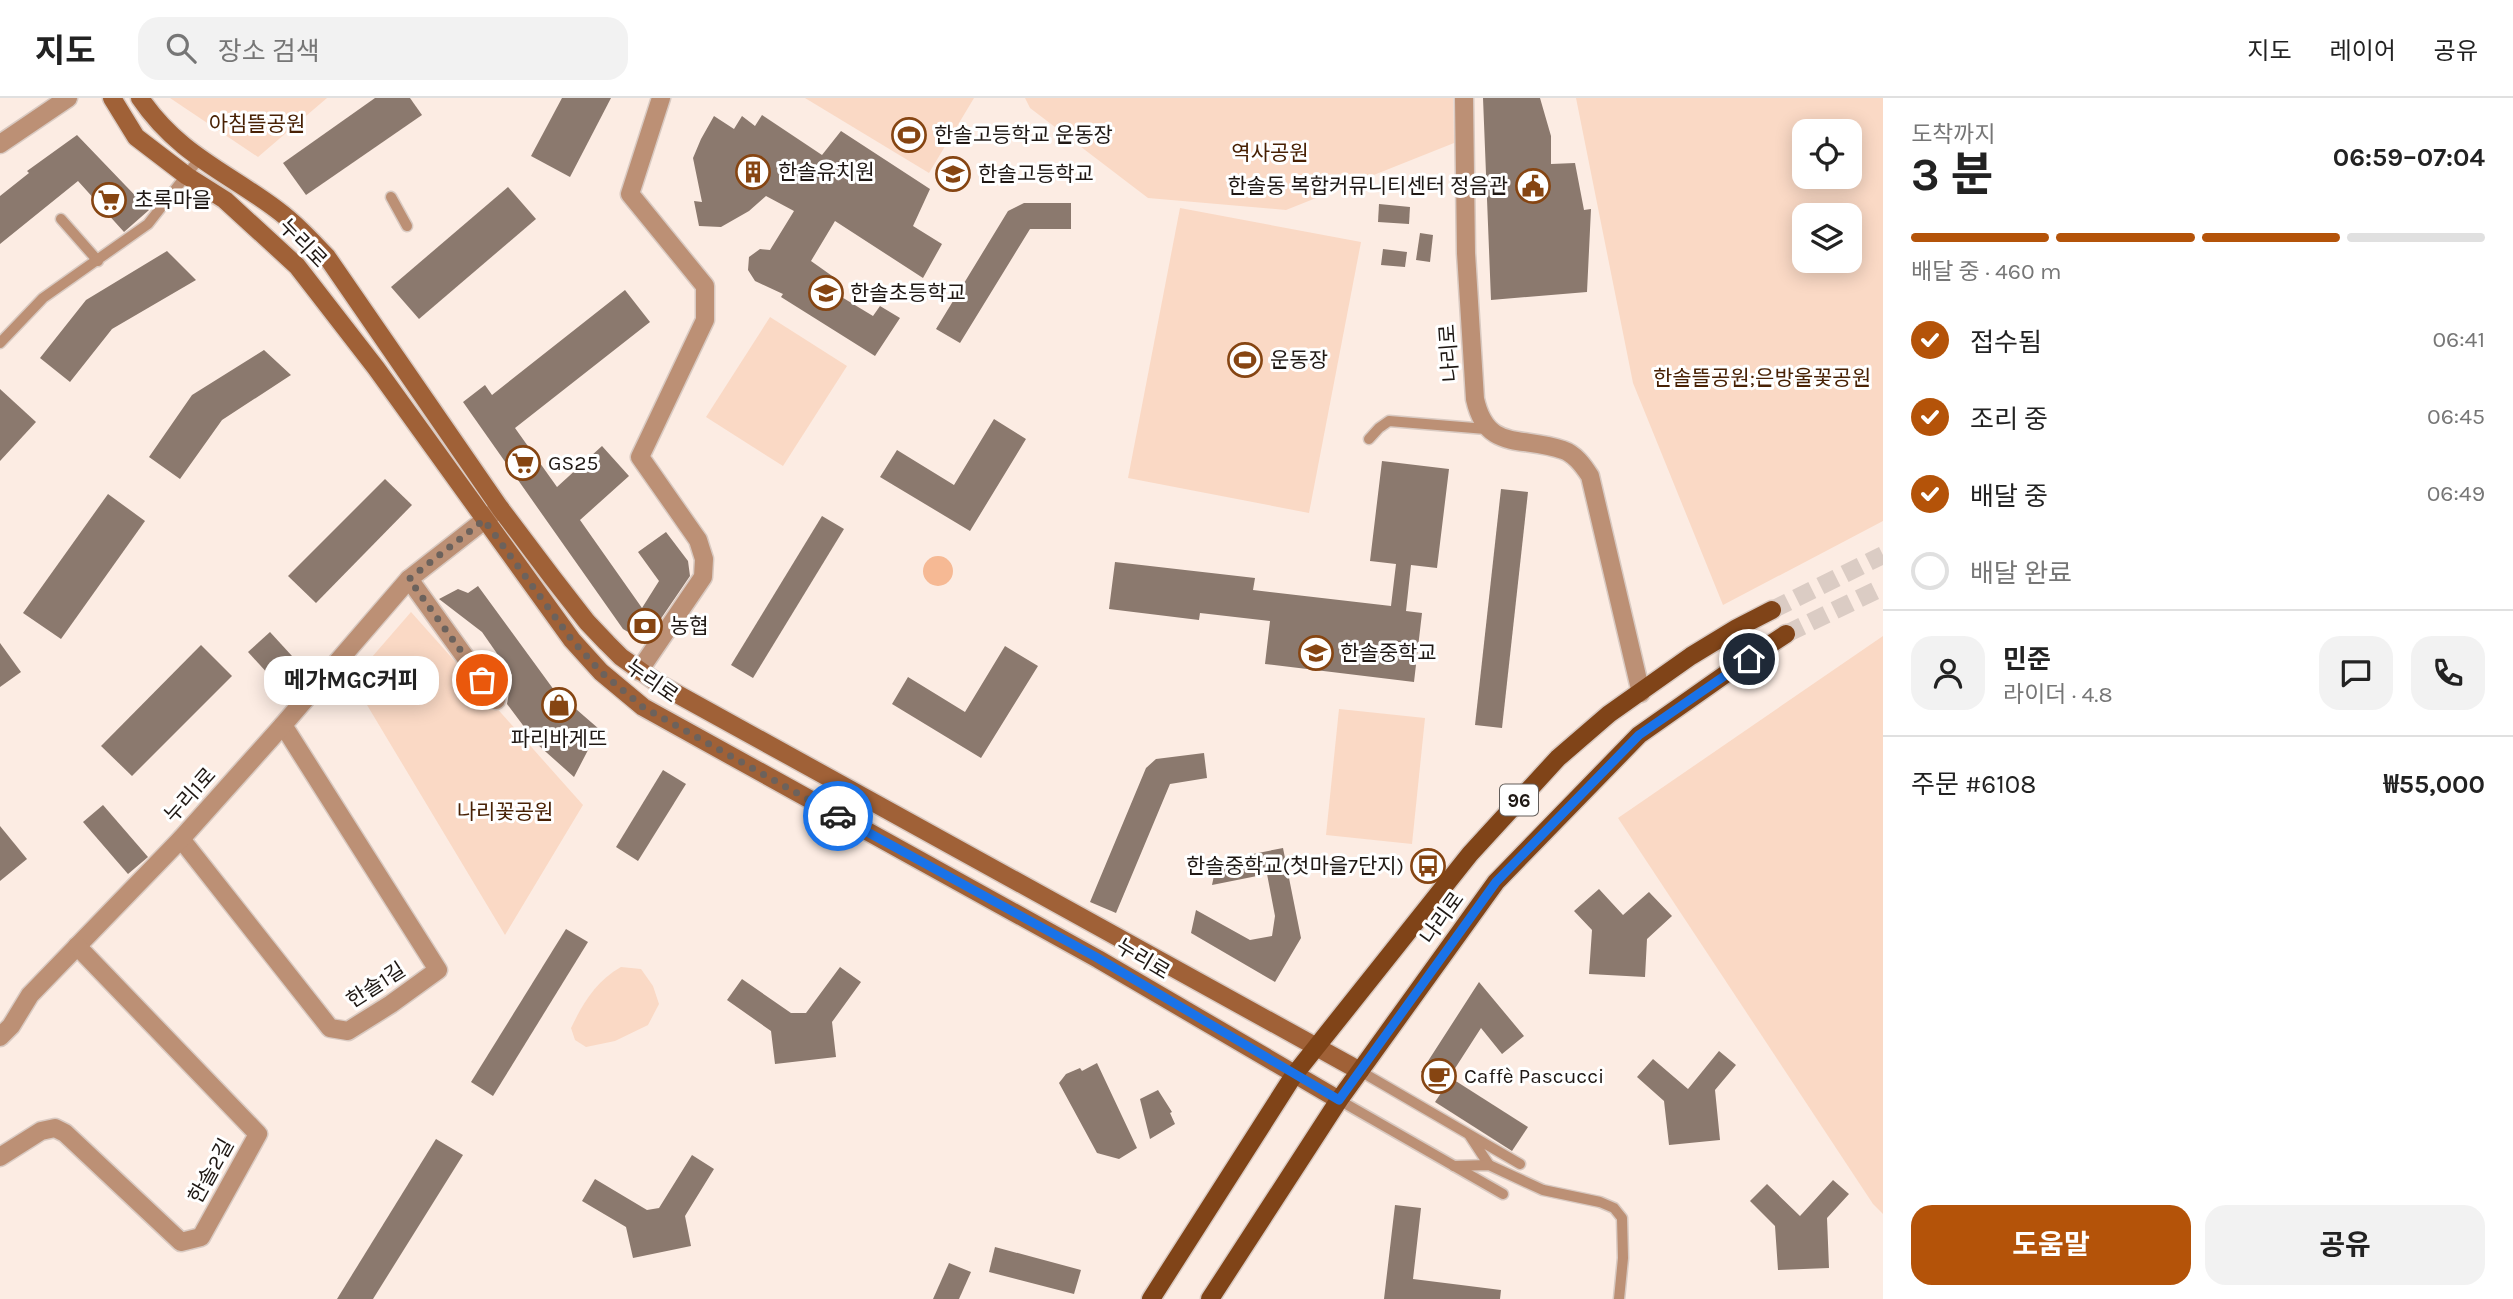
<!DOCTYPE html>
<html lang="ko">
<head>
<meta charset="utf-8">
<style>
	:root { --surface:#fff; --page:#f2f2f2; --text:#222; --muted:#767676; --line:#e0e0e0; --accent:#b45309 }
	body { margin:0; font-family:Karla,"Noto Sans KR",sans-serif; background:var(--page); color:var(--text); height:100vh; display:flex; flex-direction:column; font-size:26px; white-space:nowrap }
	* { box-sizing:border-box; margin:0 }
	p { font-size:23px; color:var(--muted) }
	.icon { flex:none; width:38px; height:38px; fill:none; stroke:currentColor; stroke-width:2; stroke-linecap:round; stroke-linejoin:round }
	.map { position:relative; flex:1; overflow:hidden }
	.panel { display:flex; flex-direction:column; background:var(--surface); width:630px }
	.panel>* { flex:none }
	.fabs { position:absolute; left:1792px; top:21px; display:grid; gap:14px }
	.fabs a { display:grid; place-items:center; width:70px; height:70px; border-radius:14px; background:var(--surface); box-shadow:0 4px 18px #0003; font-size:35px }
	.pin { position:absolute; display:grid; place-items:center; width:60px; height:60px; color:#fff; margin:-30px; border:4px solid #fff; border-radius:50%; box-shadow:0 2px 7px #0007 }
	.courier { position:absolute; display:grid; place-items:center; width:70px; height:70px; margin:-35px; border:5px solid #1a73e8; border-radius:50%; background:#fff; color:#222; box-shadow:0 2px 9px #0007 }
	.bubble { position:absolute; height:49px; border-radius:21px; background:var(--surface); box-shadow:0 4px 18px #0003; font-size:23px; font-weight:700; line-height:49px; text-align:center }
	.headline em { font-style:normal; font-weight:700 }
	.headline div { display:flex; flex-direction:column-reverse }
	.headline { display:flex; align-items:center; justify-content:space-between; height:119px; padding:0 28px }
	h1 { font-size:46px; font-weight:700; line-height:52px }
	.bar { display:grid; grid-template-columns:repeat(4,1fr); gap:10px 7px; align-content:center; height:84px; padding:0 28px }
	.bar i { height:9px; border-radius:5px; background:var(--line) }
	.bar .on { background:var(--accent) }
	.bar p { grid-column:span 4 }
	.line { display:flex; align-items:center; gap:18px; padding:0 28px; border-top:2px solid var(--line) }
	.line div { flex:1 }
	.round { display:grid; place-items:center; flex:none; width:74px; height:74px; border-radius:21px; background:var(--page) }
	ol { padding:0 28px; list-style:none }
	li { display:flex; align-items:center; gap:21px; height:77px }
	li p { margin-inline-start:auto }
	li .icon { padding:7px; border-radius:50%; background:var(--accent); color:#fff; stroke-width:4 }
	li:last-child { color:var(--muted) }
	li i { width:38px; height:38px; border:4px solid var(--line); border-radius:50% }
	.cta { display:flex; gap:14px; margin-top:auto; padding:14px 28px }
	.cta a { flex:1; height:80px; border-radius:21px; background:var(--accent); color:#fff; font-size:28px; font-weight:700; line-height:80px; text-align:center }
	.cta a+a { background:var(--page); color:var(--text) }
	header { display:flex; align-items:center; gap:42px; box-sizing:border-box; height:98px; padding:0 35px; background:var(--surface); border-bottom:2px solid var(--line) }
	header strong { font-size:33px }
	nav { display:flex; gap:38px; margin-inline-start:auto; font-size:24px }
	.search { width:490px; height:63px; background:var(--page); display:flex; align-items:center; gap:18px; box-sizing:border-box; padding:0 24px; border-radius:21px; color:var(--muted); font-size:26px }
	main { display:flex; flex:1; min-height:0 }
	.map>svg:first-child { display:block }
</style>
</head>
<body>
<header>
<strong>지도</strong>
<div class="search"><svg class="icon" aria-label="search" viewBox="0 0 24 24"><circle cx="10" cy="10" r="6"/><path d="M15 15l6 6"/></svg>장소 검색</div>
<nav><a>지도</a><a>레이어</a><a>공유</a></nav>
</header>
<main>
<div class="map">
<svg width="1883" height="1201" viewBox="0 0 1883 1201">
	<rect width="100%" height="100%" fill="#fcece3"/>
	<!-- green -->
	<g fill="#fad9c5" fill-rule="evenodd">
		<polygon points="170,0 327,0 258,59"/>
		<polygon points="805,0 974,0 929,75"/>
		<polygon points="1025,0 1453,0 1454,45 1286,112 1148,100 1030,10"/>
		<path d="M 1576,0 L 1883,0 L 1883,423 L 1723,507 L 1633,285 ZM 1804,33 L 1850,33 L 1850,79 L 1804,79 ZM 1804,117 L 1850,117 L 1850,163 L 1804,163 Z"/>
		<polygon points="1180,110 1361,144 1309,415 1128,380"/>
		<polygon points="770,219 847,268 783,368 706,319"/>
		<polygon points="411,514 583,707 505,837 352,582"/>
		<polygon points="1883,538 1883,1116 1873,1106 1618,720"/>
		<polygon points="1339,611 1425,620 1412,746 1326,737"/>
		<path d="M 621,869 L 641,871 L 653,888 L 659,906 L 648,927 L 615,943 L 586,949 L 575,942 L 571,930 C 583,905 596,883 621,869 Z"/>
	</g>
	<!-- water -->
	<circle fill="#f6b994" cx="938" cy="473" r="15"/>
	<!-- building -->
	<g fill="#8b796e">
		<polygon points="375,0 410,0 422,17 306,97 283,65"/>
		<polygon points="562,0 611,0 570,79 531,58"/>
		<polygon points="1483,0 1540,0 1551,38 1551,66 1575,65 1584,112 1591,111 1587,194 1491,202"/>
		<polygon points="762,17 822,57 841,33 930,91 913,128 942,146 923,180 835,123 811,163 835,180 830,192 873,218 880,208 900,220 875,258 781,199 783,196 755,183 748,172 749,159 760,151 770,152 794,113 766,98 749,113 721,129 699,128 694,103 702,104 693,60 701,41 714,18 734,31 742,18 755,28"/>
		<polygon points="77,37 149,112 124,134 78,83 0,146 0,98 29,75 27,73"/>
		<polygon points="508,89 536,121 419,221 391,189"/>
		<polygon points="1024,105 1071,105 1071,131 1030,131 960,245 936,231 1008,113"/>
		<polygon points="1379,106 1410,109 1409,126 1378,124"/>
		<polygon points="1420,135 1433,137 1430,164 1416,162"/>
		<polygon points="1383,151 1407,154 1405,169 1381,167"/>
		<polygon points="167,153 196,182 112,231 70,284 40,260 86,202"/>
		<polygon points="625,192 650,224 515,330 557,389 602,348 629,378 580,422 642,510 659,483 638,454 666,434 688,463 690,478 645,544 623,531 463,304 485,287 492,297"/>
		<polygon points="264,252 291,277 222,322 180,381 149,359 192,297"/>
		<polygon points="0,291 36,324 0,363"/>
		<polygon points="994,321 1026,341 970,433 880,379 897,352 954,387"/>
		<polygon points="1382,363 1449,371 1437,470 1411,467 1406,513 1422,515 1414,584 1265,566 1270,523 1200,515 1199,522 1109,511 1115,464 1255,480 1253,492 1391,508 1396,466 1370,463"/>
		<polygon points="385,381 412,407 316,505 288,478"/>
		<polygon points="1501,391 1528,394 1502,630 1475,627"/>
		<polygon points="108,396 145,423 61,541 23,515"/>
		<polygon points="822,418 844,431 753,580 731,567"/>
		<polygon points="478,488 554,592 599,631 574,679 537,646 507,606 512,577 482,534 439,501 458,491 468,495"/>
		<polygon points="270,534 303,570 281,590 248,554"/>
		<polygon points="0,545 21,574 0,589"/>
		<polygon points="201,547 232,578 132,678 101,648"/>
		<polygon points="1005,548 1038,568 981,660 892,606 908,579 965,614"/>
		<polygon points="1204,655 1207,680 1170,686 1116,815 1090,804 1146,670 1156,661"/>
		<polygon points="663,672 686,686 638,763 616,749"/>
		<polygon points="103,707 148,759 128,776 83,724"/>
		<polygon points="0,728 27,761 0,783"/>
		<polygon points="1283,750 1301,840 1275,884 1191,835 1196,812 1250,842 1272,838 1275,818 1267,776 1212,787 1217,763"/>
		<polygon points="1599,791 1623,817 1649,794 1672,818 1647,841 1645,879 1589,876 1592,832 1574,813"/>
		<polygon points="566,831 588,844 493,998 471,984"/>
		<polygon points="840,869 861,884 832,924 836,959 775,966 771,933 727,902 742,881 791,915 806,915"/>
		<polygon points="1479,884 1524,938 1502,956 1481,930 1443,989 1421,974"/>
		<polygon points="1719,953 1736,967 1715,992 1720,1042 1669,1047 1664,1003 1637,979 1653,961 1688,991"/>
		<polygon points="1097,965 1137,1050 1119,1061 1097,1055 1059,985 1066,976 1080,970 1082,973"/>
		<polygon points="1451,980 1528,1029 1512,1053 1435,1004"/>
		<polygon points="1158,992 1172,1014 1170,1015 1175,1026 1150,1041 1140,1001"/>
		<polygon points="436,1041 463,1057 373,1201 337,1201"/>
		<polygon points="692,1057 714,1071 685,1118 691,1148 633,1160 626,1129 582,1103 595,1081 647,1112 659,1110"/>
		<polygon points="1833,1082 1849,1096 1827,1120 1829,1170 1778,1172 1775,1128 1750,1103 1767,1086 1800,1118"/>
		<polygon points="1395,1107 1421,1110 1413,1181 1501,1192 1500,1201 1384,1201"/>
		<polygon points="995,1149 1081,1172 1074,1196 989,1174"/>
		<polygon points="949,1165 971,1174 959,1201 933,1201"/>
	</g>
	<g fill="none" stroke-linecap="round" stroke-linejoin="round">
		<!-- primary-tunnel -->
		<g stroke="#dbccc4" stroke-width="18" stroke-dasharray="18 9" stroke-linecap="butt">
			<polyline points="1772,512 1883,457"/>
			<polyline points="1786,536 1883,489"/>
		</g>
		<!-- lane casing -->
		<g stroke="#d9cac2" stroke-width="13">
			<g id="lane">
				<polyline points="391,99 407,128"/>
				<polyline points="61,121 98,163"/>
				<polyline points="0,245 43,200 148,126 199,61"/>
				<polyline points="1369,341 1379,330 1389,323 1486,331"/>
				<polyline points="1360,973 1520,1066"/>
				<polyline points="1339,1002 1503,1096"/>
				<polyline points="1470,1038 1489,1067"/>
				<polyline points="1454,1068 1489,1067 1543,1092 1600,1104 1614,1110 1622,1120 1623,1160 1619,1201"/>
			</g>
		</g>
		<!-- street casing -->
		<g stroke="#d9cac2" stroke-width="21">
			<g id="street">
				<path d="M 1464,0 L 1466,155 L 1475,301 C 1487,355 1522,337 1563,352 C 1575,356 1583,367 1590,378 L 1641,595"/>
				<polyline points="0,46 68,0"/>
				<polyline points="409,481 496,602"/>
				<polyline points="639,573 703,479 704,461 698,442 640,359 705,222 705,188 630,96 661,0"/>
				<polyline points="181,741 330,930 348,933 391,906 438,872 283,627"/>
				<polyline points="0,939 11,928 30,897 181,741 283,627 409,481 500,410"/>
				<polyline points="0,1059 41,1033 55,1030 65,1035 181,1144 201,1139 258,1036 77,848"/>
			</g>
		</g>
		<!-- secondary casing -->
		<g stroke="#d9cac2" stroke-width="21">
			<g id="secondary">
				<polyline points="112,0 136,39 187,78 225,102 297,168 376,270 572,542 601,574 643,609 1098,861 1339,1002"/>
				<path d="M 140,0 C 178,56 225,73 276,111 C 295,125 311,142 327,159 L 500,410 L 552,479 L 587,524 L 607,545 L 621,559 L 659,586 L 1360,973"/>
			</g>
		</g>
		<!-- primary casing -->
		<g stroke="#d9cac2" stroke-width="21">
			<g id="primary">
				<polyline points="1151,1201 1294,977 1470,756 1558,660 1609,616 1691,558 1737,530 1772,512"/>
				<polyline points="1210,1201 1339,1002 1496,784 1639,637 1730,573 1786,536"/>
			</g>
		</g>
		<!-- lane -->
		<use href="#lane" stroke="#bc9075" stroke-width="10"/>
		<!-- street -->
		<use href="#street" stroke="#bc9075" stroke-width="18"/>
		<!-- secondary -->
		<use href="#secondary" stroke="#a06137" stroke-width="18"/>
		<!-- primary -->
		<use href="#primary" stroke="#804418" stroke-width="18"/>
	</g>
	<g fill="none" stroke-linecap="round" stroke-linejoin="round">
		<!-- done -->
		<polyline stroke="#6c625c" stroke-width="7" stroke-dasharray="0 12.6" points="482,582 409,481 484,422 572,542 601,574 643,609 838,718"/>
		<!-- route -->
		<polyline stroke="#1a73e8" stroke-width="9" points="838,718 1096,859 1339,1002 1496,784 1639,637 1749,561"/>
	</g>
	<!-- icons -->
	<defs>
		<g id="stadium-ring" transform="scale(1.75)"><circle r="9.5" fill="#fff" stroke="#864512" stroke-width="1.5"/><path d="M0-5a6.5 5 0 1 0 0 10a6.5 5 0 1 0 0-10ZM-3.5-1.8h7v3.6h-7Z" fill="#864512"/></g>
		<g id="building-ring" transform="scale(1.75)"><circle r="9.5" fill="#fff" stroke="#864512" stroke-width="1.5"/><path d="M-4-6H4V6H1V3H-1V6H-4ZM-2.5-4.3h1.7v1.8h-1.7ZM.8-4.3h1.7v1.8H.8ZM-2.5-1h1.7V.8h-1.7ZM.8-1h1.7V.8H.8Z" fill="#864512"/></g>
		<g id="school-ring" transform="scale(1.75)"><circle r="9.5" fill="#fff" stroke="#864512" stroke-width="1.5"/><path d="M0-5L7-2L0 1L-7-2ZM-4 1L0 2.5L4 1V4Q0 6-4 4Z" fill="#864512"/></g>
		<g id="civic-ring" transform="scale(1.75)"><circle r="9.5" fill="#fff" stroke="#864512" stroke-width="1.5"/><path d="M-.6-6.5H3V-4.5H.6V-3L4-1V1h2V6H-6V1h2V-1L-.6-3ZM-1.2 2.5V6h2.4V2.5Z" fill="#864512"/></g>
		<g id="supermarket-ring" transform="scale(1.75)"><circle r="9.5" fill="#fff" stroke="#864512" stroke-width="1.5"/><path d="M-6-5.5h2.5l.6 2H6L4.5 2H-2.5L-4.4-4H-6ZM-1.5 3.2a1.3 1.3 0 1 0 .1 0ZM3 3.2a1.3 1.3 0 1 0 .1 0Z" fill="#864512"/></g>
		<g id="bank-ring" transform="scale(1.75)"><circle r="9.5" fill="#fff" stroke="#864512" stroke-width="1.5"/><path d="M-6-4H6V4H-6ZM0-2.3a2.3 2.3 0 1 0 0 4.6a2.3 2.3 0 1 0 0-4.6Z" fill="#864512"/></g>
		<g id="shop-ring" transform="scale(1.75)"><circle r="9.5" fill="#fff" stroke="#864512" stroke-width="1.5"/><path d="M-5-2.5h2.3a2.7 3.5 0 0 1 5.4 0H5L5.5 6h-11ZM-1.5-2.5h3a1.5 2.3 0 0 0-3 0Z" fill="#864512"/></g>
		<g id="bus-ring" transform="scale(1.75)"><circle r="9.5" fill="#fff" stroke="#864512" stroke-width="1.5"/><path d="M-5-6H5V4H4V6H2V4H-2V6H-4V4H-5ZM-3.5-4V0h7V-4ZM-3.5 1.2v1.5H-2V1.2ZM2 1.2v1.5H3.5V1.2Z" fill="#864512"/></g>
		<g id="cafe-ring" transform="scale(1.75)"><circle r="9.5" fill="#fff" stroke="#864512" stroke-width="1.5"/><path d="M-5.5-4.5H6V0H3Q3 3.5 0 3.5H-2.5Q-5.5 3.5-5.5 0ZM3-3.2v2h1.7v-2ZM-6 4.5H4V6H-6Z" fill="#864512"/></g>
	</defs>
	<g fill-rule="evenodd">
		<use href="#stadium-ring" x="909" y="37"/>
		<use href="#building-ring" x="753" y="74"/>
		<use href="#school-ring" x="953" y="76"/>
		<use href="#civic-ring" x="1533" y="88"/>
		<use href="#supermarket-ring" x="109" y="102"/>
		<use href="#school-ring" x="826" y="195"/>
		<use href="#stadium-ring" x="1245" y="262"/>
		<use href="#supermarket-ring" x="523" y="365"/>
		<use href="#bank-ring" x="645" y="528"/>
		<use href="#school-ring" x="1316" y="555"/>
		<use href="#shop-ring" x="559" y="607"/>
		<use href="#bus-ring" x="1428" y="768"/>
		<use href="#cafe-ring" x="1439" y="978"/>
	</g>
	<g text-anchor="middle" stroke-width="6" stroke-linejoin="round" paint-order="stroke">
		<!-- shield labels -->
		<rect fill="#fff" stroke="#625d5a" stroke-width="2" x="1500" y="686.5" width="38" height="31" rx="5"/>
		<g font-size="19" font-weight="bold" fill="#1f1814">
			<text x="1519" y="709">96</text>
		</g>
		<!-- park labels -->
		<g font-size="21" fill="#482104" stroke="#fff">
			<text x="257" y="33">아침뜰공원</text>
			<text x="1270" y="62">역사공원</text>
			<text x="1762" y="287">한솔뜰공원;은방울꽃공원</text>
			<text x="505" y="721">나리꽃공원</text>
		</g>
		<!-- poi labels -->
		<g font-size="21" fill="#1f1814" stroke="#fff" text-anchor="start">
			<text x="934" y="44">한솔고등학교 운동장</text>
			<text x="778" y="81">한솔유치원</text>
			<text x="978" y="83">한솔고등학교</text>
			<text x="1508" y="95" text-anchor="end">한솔동 복합커뮤니티센터 정음관</text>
			<text x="134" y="109">초록마을</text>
			<text x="850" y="202">한솔초등학교</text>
			<text x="1270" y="269">운동장</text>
			<text x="548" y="372">GS25</text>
			<text x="670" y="535">농협</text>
			<text x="1340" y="562">한솔중학교</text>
			<text x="559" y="648" text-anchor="middle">파리바게뜨</text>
			<text x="1404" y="775" text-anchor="end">한솔중학교(첫마을7단지)</text>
			<text x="1464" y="985">Caffè Pascucci</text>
		</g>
		<!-- street labels -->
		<g font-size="21" fill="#1f1814" stroke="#fff">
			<text transform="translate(303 145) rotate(46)" y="7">누리로</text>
			<text transform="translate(1449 255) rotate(-94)" y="7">나리로</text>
			<text transform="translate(652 583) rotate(35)" y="7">누리로</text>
			<text transform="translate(190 697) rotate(-48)" y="7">누리1로</text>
			<text transform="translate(1442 820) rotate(-54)" y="7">나리로</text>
			<text transform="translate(1143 861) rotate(31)" y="7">누리로</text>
			<text transform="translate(376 887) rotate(-33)" y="7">한솔1길</text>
			<text transform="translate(211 1073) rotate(-61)" y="7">한솔2길</text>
		</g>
	</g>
</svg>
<div class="fabs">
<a><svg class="icon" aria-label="locate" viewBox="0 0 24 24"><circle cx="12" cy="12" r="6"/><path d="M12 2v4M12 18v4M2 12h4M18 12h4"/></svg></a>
<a><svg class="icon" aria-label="layers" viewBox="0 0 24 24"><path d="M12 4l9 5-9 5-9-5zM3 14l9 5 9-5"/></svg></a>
</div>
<div class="pin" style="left:482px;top:582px;background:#ea580c"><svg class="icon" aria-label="bag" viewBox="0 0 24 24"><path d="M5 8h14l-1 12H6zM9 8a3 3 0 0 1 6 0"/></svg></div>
<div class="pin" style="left:1749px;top:561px;background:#1f2937"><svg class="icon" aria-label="home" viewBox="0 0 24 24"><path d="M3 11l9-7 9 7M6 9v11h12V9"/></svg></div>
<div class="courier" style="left:838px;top:718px"><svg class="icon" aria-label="car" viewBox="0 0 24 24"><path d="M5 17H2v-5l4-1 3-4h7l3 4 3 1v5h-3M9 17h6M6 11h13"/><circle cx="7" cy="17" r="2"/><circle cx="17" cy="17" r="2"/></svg></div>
<div class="bubble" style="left:264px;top:558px;width:175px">메가MGC커피</div>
</div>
<section class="panel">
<div class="headline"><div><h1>3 분</h1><p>도착까지</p></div><em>06:59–07:04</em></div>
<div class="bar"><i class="on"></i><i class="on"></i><i class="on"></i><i></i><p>배달 중 · 460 m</p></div>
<ol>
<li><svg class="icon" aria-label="check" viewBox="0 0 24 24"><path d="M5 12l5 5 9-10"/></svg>접수됨<p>06:41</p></li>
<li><svg class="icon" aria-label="check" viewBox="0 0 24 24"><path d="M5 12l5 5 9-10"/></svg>조리 중<p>06:45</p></li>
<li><svg class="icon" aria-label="check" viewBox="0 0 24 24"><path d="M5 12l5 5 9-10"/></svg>배달 중<p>06:49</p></li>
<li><i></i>배달 완료</li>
</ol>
<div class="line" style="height:126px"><a class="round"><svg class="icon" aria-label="person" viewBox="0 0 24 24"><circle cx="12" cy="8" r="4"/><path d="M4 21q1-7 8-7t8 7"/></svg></a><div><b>민준</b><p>라이더 · 4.8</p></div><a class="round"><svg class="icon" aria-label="chat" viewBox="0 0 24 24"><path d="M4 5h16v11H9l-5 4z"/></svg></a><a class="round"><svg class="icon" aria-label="phone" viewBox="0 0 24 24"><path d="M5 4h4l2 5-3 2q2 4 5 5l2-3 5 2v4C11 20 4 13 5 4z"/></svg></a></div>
<div class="line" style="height:91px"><div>주문 #6108</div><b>₩55,000</b></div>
<div class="cta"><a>도움말</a><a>공유</a></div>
</section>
</main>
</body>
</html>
